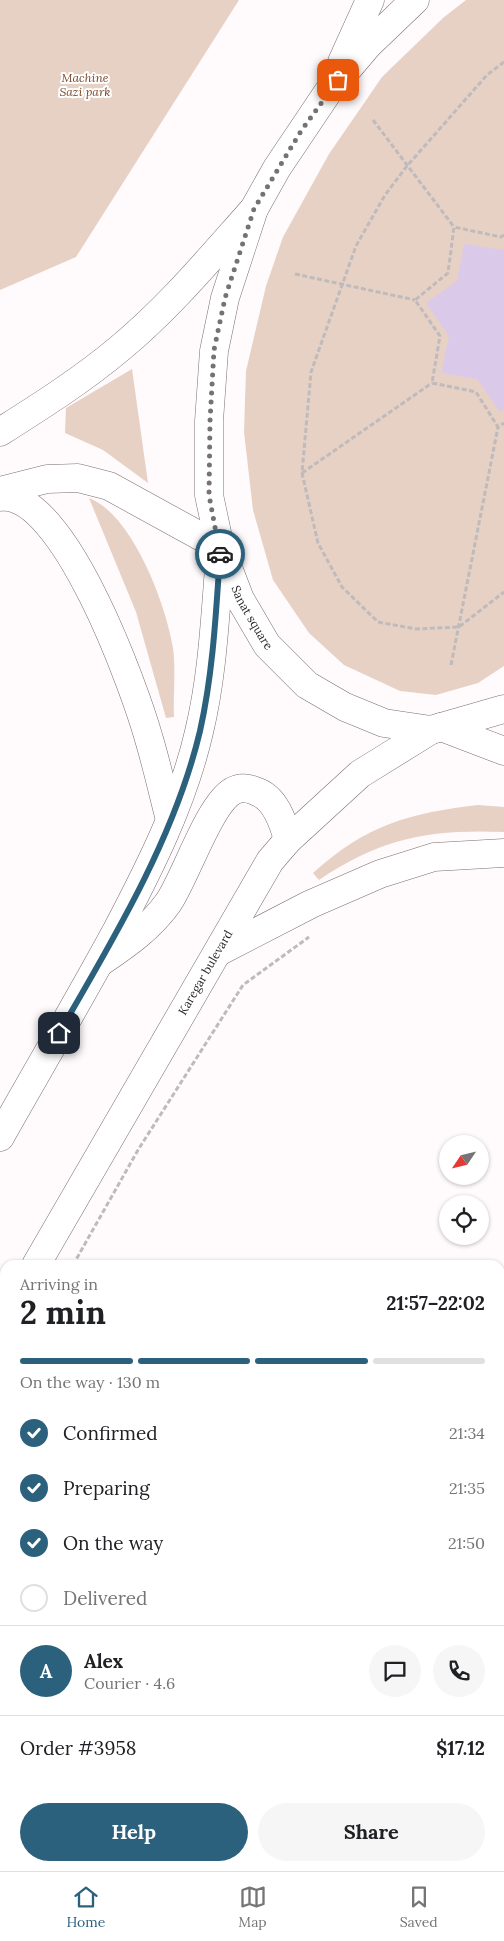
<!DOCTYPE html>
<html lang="en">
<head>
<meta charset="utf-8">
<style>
	:root { --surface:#fff; --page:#f6f6f6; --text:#202124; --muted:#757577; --line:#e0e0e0; --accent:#2c617d }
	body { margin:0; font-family:Lora,serif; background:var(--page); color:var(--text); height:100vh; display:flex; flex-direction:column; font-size:19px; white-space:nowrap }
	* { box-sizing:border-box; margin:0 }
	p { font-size:16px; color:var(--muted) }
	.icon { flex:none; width:28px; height:28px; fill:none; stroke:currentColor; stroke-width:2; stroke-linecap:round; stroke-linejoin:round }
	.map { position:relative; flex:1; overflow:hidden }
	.side { position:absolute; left:0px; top:1260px; width:505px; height:611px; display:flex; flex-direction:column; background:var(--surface); border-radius:15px 15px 0 0; box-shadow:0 1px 4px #0004 }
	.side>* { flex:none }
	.needle { width:32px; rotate:235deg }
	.fabs { position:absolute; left:439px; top:1135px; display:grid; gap:10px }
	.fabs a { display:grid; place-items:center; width:50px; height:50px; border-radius:50%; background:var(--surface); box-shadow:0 1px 4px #0004; font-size:25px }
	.pin { position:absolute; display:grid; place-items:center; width:42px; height:42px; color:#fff; margin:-21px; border-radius:10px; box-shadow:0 2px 8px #0006 }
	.courier { position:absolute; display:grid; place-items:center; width:50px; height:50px; margin:-25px; border:4px solid #2c617d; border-radius:50%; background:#fff; color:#222; box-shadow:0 1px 6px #0007 }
	.overview em { font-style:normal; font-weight:700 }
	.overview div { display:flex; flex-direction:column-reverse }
	.overview { display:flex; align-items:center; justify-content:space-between; height:85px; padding:0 20px }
	h1 { font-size:32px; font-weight:700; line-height:38px }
	.bar { display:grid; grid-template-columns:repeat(4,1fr); gap:8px 5px; align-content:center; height:60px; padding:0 20px }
	.bar i { height:6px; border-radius:4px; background:var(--line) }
	.bar .on { background:var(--accent) }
	.bar p { grid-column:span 4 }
	.line { display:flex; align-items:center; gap:12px; padding:0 20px; border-top:1px solid var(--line) }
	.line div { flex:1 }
	.round { display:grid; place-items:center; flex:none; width:52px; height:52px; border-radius:26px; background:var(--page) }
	ol { padding:0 20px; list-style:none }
	li { display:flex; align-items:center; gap:15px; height:55px }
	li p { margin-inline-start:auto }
	li .icon { padding:5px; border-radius:50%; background:var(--accent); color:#fff; stroke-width:4 }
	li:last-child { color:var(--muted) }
	li i { width:28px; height:28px; border:2px solid var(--line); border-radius:50% }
	.cta { display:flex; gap:10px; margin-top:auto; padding:10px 20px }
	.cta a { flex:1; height:58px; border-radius:30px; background:var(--accent); color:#fff; font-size:20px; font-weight:700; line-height:58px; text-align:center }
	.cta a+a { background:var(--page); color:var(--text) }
	.menu { display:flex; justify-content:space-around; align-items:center; height:70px; border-top:1px solid var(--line); background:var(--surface); font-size:14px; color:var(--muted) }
	.menu a { display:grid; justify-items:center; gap:2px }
	.menu .on { color:var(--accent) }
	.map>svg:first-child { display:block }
</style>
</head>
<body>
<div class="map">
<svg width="504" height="1871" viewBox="0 0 504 1871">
	<rect width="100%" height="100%" fill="#fffafb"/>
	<!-- green -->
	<g fill="#e7d1c5">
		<polygon points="0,0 239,0 76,257 0,290"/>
		<polygon points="466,0 504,0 504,666 478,683 436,695 400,691 344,665 309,633 273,580 253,510 244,432 246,371 266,286 283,237 329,154 382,77 443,18"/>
		<polygon points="132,369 148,483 103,450 65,433 66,408"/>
		<path d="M 89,498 C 132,514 166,604 173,648 C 176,670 173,695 174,717 L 166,718 L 136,612 Z"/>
		<path d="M 478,805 L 504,807 L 504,832 C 430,829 381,838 319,880 L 313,873 C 366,825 409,813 478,805 Z"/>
	</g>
	<!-- water -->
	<polygon fill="#dbc9ea" points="464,244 504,250 504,409 500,412 477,379 441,373 449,336 426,303 457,281"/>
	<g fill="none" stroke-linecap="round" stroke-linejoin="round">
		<!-- lane casing -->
		<g stroke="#7a6f72" stroke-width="14">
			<g id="lane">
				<polyline points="500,1314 504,1313"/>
				<polyline points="500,1464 504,1454"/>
				<polyline points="0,1521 5,1512"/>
			</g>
		</g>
		<!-- secondary casing -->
		<g stroke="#7a6f72" stroke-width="29">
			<g id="secondary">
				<path d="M 0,432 C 41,406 82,380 119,349 C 169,308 211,257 254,209"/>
				<polyline points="0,491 47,479 78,478 109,486 220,547"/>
				<path d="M 0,497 C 63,488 135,689 149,739 C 157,766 163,793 170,820"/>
			</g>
		</g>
		<!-- primary casing -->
		<g stroke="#7a6f72" stroke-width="29">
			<g id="primary">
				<path id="s1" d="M 415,0 L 368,45 L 328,92 L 277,168 L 254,209 L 225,298 L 214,351 L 209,421 L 209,495 L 220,547 L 240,599 L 267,645 L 307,685 L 345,707 L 384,723 L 431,730 L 504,709"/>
				<polyline points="342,62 370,0"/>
				<polyline points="441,727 504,751"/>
				<polyline points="218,952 311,904 380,874 434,857 504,853"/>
				<path d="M 102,961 C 127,944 150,928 168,903 C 185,879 209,804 233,791 C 240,787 248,788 255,791 C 275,797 283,821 288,840"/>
				<path d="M 0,1137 C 39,1068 79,1000 117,930 C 150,867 183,802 199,732 C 213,674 215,615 220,556"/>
				<path id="s2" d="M 36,1265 L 270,861 L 288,840 L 360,774 L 431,730"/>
				<polyline points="0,1328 5,1319"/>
			</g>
		</g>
		<!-- path -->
		<g stroke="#bfbabb" stroke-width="3" stroke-dasharray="5 2.5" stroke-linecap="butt">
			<polyline points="504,62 487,75 407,166 385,195 356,246 311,372 302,473 318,543 342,587 378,622 416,629 459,627 504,592"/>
			<polyline points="373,120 454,227"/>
			<polyline points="504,235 501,237 454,227 448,273 415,300 440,336 432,383 476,392 498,427 504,423"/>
			<polyline points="295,274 415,300"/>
			<polyline points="302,473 432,383"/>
			<polyline points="451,665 498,427"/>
			<polyline points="73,1265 138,1150 243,985 309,937"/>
			<polyline points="0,1395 5,1386"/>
		</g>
		<!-- lane -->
		<use href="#lane" stroke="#fff" stroke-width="12"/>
		<!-- secondary -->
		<use href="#secondary" stroke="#fff" stroke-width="28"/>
		<!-- primary -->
		<use href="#primary" stroke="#fff" stroke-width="28"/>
	</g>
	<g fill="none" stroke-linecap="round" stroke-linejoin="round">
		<!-- done -->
		<polyline stroke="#767272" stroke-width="5" stroke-dasharray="0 9" points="220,554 209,495 210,421 214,350 225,298 254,209 301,131 338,80"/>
		<!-- route -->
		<path stroke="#2c617d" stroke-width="6" d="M 59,1033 C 113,940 175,837 200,731 C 213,673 216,613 220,554"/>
	</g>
	<g text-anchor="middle" stroke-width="4" stroke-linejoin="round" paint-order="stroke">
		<!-- park labels -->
		<g font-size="12" font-style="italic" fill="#79492d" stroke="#fff">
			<text x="85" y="82">Machine<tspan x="85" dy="14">Sazi park</tspan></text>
		</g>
		<!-- street labels -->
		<g font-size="12" fill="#2d2829" stroke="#fff">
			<text dy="4" stroke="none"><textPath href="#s1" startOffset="688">Sanat square</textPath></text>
			<text dy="4" stroke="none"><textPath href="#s2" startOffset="338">Karegar bulevard</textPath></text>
		</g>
	</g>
</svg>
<div class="fabs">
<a><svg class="needle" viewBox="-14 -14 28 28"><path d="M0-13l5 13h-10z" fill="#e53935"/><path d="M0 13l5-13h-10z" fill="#757577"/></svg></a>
<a><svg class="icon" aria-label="locate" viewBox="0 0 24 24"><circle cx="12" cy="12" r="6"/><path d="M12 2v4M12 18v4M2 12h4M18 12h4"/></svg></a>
</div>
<div class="pin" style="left:338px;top:80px;background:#ea580c"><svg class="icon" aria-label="bag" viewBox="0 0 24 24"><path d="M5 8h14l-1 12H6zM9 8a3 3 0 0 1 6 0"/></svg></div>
<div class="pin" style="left:59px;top:1033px;background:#1f2937"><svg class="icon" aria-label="home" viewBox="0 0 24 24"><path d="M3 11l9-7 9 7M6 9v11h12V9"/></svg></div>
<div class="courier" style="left:220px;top:554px"><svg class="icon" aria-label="car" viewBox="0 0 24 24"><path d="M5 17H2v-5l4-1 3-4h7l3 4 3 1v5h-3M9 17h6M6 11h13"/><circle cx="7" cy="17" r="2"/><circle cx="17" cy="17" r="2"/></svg></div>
<section class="side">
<div class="overview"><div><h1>2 min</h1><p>Arriving in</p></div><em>21:57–22:02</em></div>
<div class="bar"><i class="on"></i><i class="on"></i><i class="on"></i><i></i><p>On the way · 130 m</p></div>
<ol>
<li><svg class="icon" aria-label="check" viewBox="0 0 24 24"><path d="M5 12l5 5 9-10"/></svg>Confirmed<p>21:34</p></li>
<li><svg class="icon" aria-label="check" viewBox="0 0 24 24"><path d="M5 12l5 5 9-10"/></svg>Preparing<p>21:35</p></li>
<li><svg class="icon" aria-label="check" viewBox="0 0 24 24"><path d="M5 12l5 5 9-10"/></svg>On the way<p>21:50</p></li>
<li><i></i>Delivered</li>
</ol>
<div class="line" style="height:90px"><b class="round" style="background:var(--accent);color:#fff">A</b><div><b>Alex</b><p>Courier · 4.6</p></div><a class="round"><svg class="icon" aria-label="chat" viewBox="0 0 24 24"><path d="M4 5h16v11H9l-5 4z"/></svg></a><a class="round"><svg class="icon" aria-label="phone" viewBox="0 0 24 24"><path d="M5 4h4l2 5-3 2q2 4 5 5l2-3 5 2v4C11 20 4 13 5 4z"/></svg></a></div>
<div class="line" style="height:65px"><div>Order #3958</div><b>$17.12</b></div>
<div class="cta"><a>Help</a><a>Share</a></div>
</section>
</div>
<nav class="menu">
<a class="on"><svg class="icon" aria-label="home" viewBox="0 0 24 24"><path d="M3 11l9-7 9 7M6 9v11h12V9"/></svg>Home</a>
<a><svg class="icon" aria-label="map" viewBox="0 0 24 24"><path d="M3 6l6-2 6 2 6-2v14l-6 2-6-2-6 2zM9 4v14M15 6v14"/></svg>Map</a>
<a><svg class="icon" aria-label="saved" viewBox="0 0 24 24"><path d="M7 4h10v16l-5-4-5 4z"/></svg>Saved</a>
</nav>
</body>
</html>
